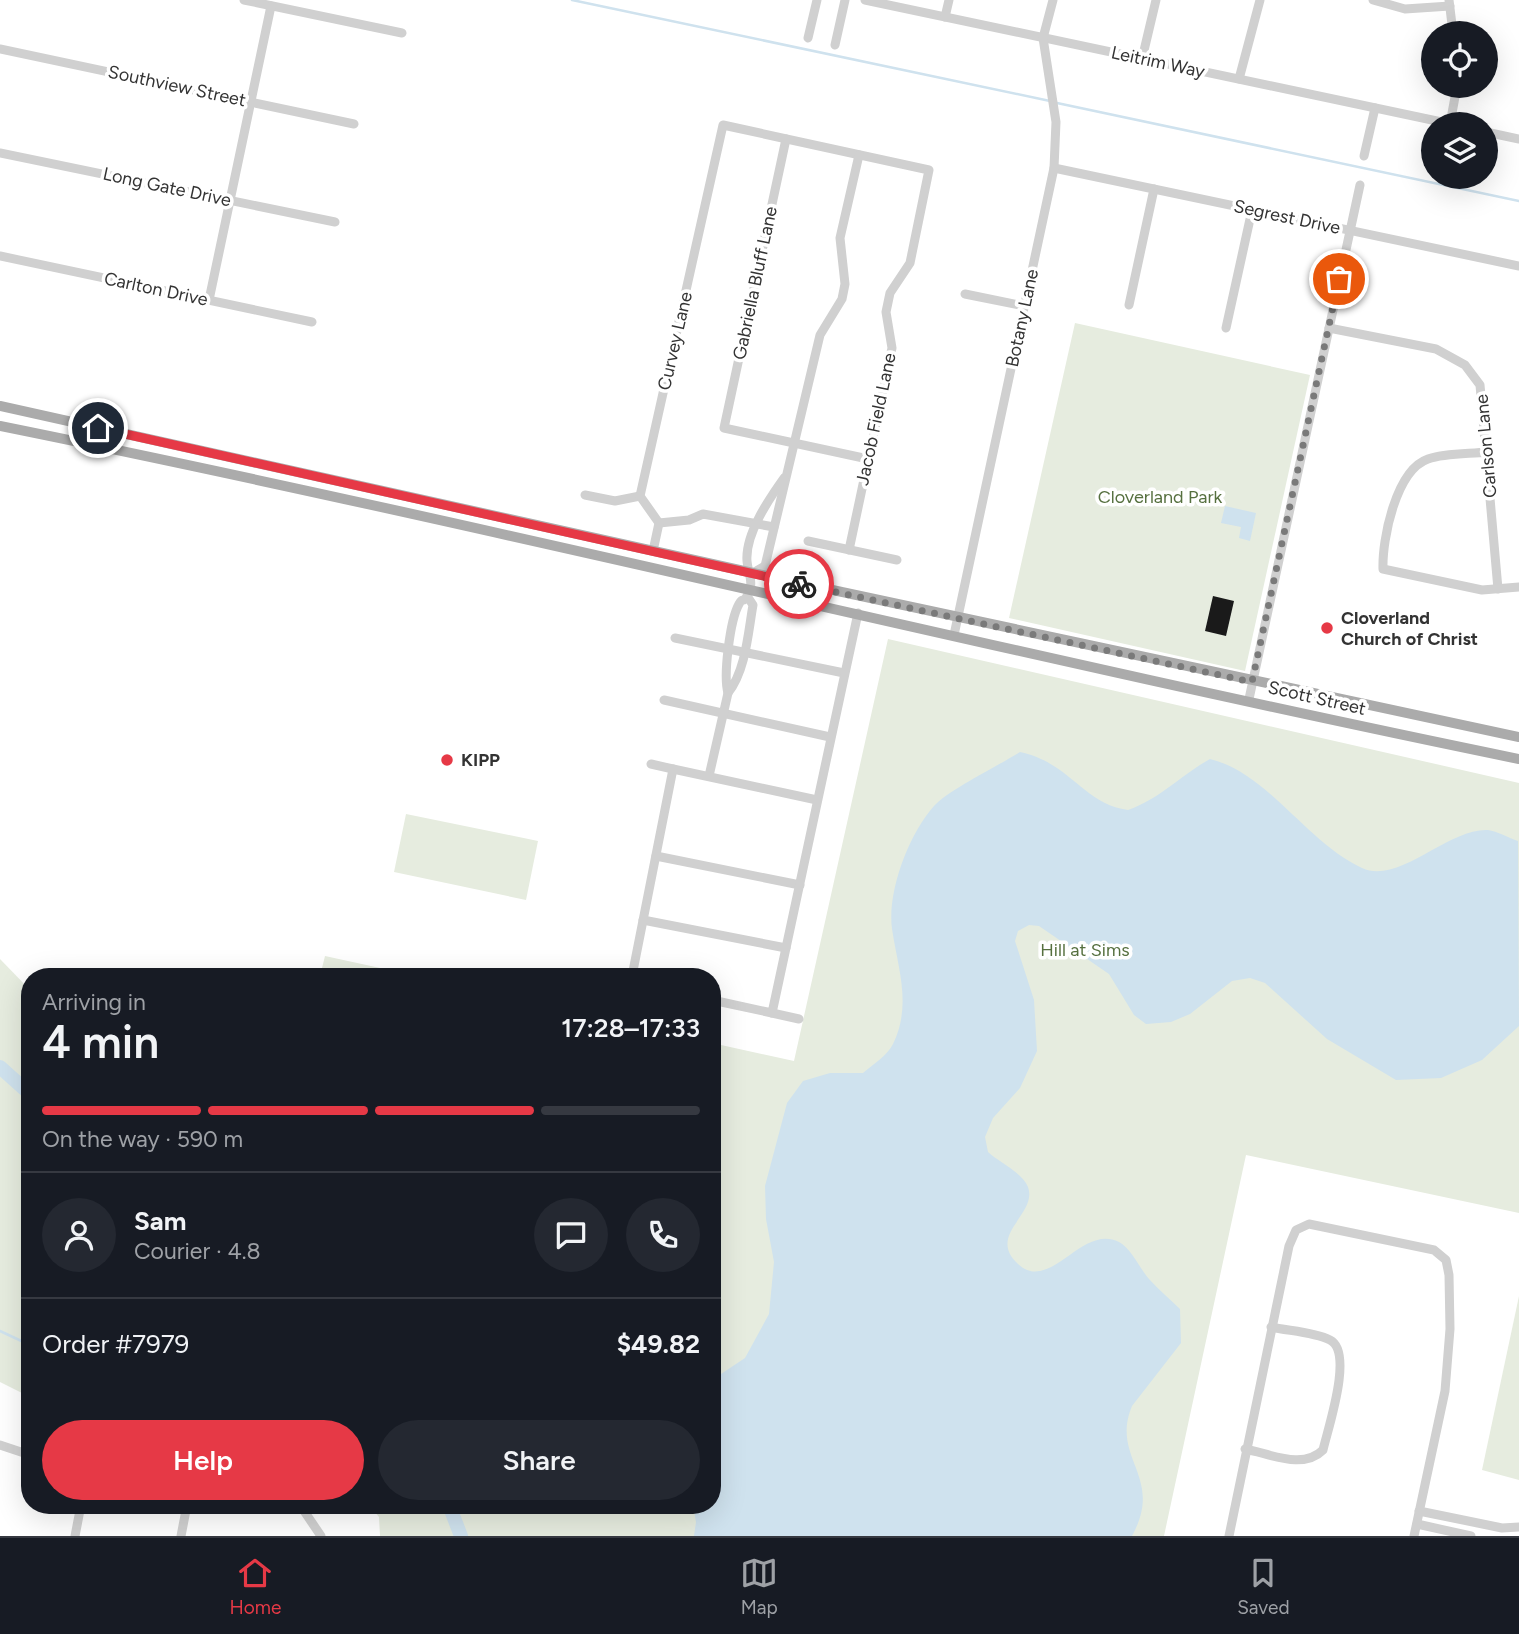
<!DOCTYPE html>
<html lang="en">
<head>
<meta charset="utf-8">
<style>
	:root { --surface:#171b24; --page:#242831; --text:#f1f3f6; --muted:#9ea1a6; --line:#363941; --accent:#e63946 }
	body { margin:0; font-family:Figtree,sans-serif; background:var(--page); color:var(--text); height:100vh; display:flex; flex-direction:column; font-size:26px; white-space:nowrap }
	* { box-sizing:border-box; margin:0 }
	p { font-size:23px; color:var(--muted) }
	.icon { flex:none; width:38px; height:38px; fill:none; stroke:currentColor; stroke-width:2; stroke-linecap:round; stroke-linejoin:round }
	.map { position:relative; flex:1; overflow:hidden }
	.sheet { position:absolute; left:21px; top:968px; width:700px; height:546px; display:flex; flex-direction:column; background:var(--surface); border-radius:28px; box-shadow:0 7px 28px #0002 }
	.sheet>* { flex:none }
	.buttons { position:absolute; left:1421px; top:21px; display:grid; gap:14px }
	.buttons a { display:grid; place-items:center; width:77px; height:77px; border-radius:50%; background:var(--surface); box-shadow:0 7px 28px #0002; font-size:35px }
	.pin { position:absolute; display:grid; place-items:center; width:60px; height:60px; color:#fff; margin:-30px; border:4px solid #fff; border-radius:50%; box-shadow:0 2px 7px #0007 }
	.courier { position:absolute; display:grid; place-items:center; width:70px; height:70px; margin:-35px; border:5px solid #e63946; border-radius:50%; background:#fff; color:#222; box-shadow:0 2px 9px #0007 }
	.head em { font-style:normal; font-weight:600 }
	.head div { display:flex; flex-direction:column-reverse }
	.head { display:flex; align-items:center; justify-content:space-between; height:119px; padding:0 21px }
	h1 { font-size:46px; font-weight:600; line-height:52px }
	.bar { display:grid; grid-template-columns:repeat(4,1fr); gap:10px 7px; align-content:center; height:84px; padding:0 21px }
	.bar i { height:9px; border-radius:5px; background:var(--line) }
	.bar .active { background:var(--accent) }
	.bar p { grid-column:span 4 }
	.line { display:flex; align-items:center; gap:18px; padding:0 21px; border-top:2px solid var(--line) }
	.line div { flex:1 }
	.round { display:grid; place-items:center; flex:none; width:74px; height:74px; border-radius:37px; background:var(--page) }
	.cta { display:flex; gap:14px; margin-top:auto; padding:14px 21px }
	.cta a { flex:1; height:80px; border-radius:42px; background:var(--accent); color:#fff; font-size:28px; font-weight:600; line-height:80px; text-align:center }
	.cta a+a { background:var(--page); color:var(--text) }
	.tabs { display:flex; justify-content:space-around; align-items:center; height:98px; border-top:2px solid var(--line); background:var(--surface); font-size:19px; color:var(--muted) }
	.tabs a { display:grid; justify-items:center; gap:4px }
	.tabs .active { color:var(--accent) }
	.map>svg:first-child { display:block }
</style>
</head>
<body>
<div class="map">
<svg width="1519" height="1536" viewBox="0 0 1519 1536">
	<rect width="100%" height="100%" fill="#fff"/>
	<!-- green -->
	<g fill="#e6ecdf">
		<polygon points="1075,323 1310,375 1245,671 1009,618"/>
		<polygon points="888,639 1519,783 1519,1213 1246,1155 1164,1536 380,1536 379,1517 369,1505 712,1505 712,1043 794,1061"/>
		<polygon points="406,814 538,841 526,900 394,872"/>
		<polygon points="325,956 417,976 320,976"/>
		<polygon points="0,959 30,990 30,1397 0,1382"/>
		<polygon points="1519,1296 1519,1480 1482,1470"/>
	</g>
	<!-- water -->
	<g fill="#cfe2ee">
		<polygon points="1225,506 1256,513 1250,541 1239,538 1241,527 1221,523"/>
		<path d="M 1020,752 C 1071,763 1083,804 1128,810 C 1160,799 1181,775 1210,759 C 1268,773 1307,843 1362,868 C 1399,885 1448,828 1488,830 C 1497,831 1509,838 1518,841 L 1519,1026 L 1482,1060 L 1441,1078 L 1396,1080 L 1327,1039 L 1265,983 L 1250,978 L 1232,981 L 1190,1014 L 1171,1022 L 1146,1024 L 1134,1015 L 1109,974 L 1039,926 L 1029,925 L 1018,931 L 1015,941 L 1034,1000 L 1037,1051 L 1020,1088 L 993,1118 L 985,1137 L 988,1152 C 1000,1163 1023,1173 1028,1187 C 1038,1215 986,1234 1018,1264 C 1050,1294 1082,1223 1119,1242 C 1131,1248 1140,1269 1149,1279 C 1159,1290 1170,1299 1180,1309 L 1181,1343 L 1132,1406 C 1110,1459 1165,1476 1132,1536 L 694,1536 L 696,1522 L 693,1505 L 712,1505 L 712,1380 L 745,1358 L 769,1314 L 774,1262 L 766,1219 L 765,1186 L 787,1103 L 803,1081 L 830,1073 L 863,1073 C 872,1065 888,1055 893,1044 C 912,1005 898,969 892,929 C 887,891 909,834 934,806 C 950,789 998,766 1020,752 Z"/>
	</g>
	<g fill="none" stroke-linecap="round" stroke-linejoin="round">
		<!-- stream -->
		<g stroke="#cfe2ee" stroke-width="2.5">
			<polyline points="572,0 1050,101"/>
			<polyline points="1057,103 1519,201"/>
			<polyline points="0,1070 1,1068"/>
			<polyline points="0,1331 30,1345"/>
		</g>
		<!-- river -->
		<g stroke="#cfe2ee" stroke-width="14">
			<polyline points="0,1067 30,1094"/>
			<polyline points="449,1505 461,1536"/>
		</g>
	</g>
	<!-- building -->
	<polygon fill="#1a1a1a" points="1213,596 1234,601 1226,636 1205,631"/>
	<g fill="none" stroke-linecap="round" stroke-linejoin="round">
		<!-- minor -->
		<g stroke="#d0d0d0" stroke-width="9">
			<polyline points="244,0 402,33"/>
			<polyline points="865,0 1451,124"/>
			<polyline points="1373,0 1405,9 1450,6"/>
			<polyline points="1449,0 1453,33"/>
			<polyline points="945,17 949,0"/>
			<polyline points="808,38 817,0"/>
			<polyline points="835,45 845,0"/>
			<polyline points="0,49 354,124"/>
			<polyline points="1142,59 1156,0"/>
			<polyline points="1239,79 1260,0"/>
			<polyline points="1450,124 1457,86"/>
			<polyline points="1486,132 1519,139"/>
			<polyline points="786,139 724,428 868,459"/>
			<polyline points="0,153 335,222"/>
			<polyline points="1364,156 1375,108"/>
			<polyline points="1054,168 1519,266"/>
			<polyline points="0,256 312,322"/>
			<polyline points="965,294 1024,306"/>
			<polyline points="209,300 271,6"/>
			<polyline points="1129,305 1154,189"/>
			<polyline points="1226,328 1252,210"/>
			<polyline points="1329,328 1436,349 1465,365 1480,385 1498,589"/>
			<path d="M 1487,452 C 1469,454 1445,453 1428,459 C 1396,470 1382,539 1383,569 L 1482,590 L 1519,587"/>
			<polyline points="585,495 615,501 640,496"/>
			<polyline points="659,523 689,520 703,514 774,527"/>
			<polyline points="808,541 897,560"/>
			<polyline points="653,551 659,523 640,496 723,125 929,170 910,263 890,293 886,312 892,348 849,550"/>
			<polyline points="753,573 765,566 820,335 842,299 845,284 840,238 859,155"/>
			<path d="M 747,596 L 753,605 C 748,633 746,670 728,693 C 723,676 730,620 739,604 C 744,595 742,605 747,596 C 755,584 748,573 747,561 C 745,534 769,499 784,478"/>
			<polyline points="954,635 1054,168 1056,122 1043,38 1053,0"/>
			<polyline points="675,638 844,673"/>
			<polyline points="1249,699 1360,185"/>
			<polyline points="664,700 830,737"/>
			<polyline points="651,764 673,769"/>
			<polyline points="709,776 728,693"/>
			<polyline points="656,856 800,885"/>
			<polyline points="643,920 786,948"/>
			<polyline points="632,976 673,769 817,800"/>
			<polyline points="712,1000 772,1013 858,613"/>
			<polyline points="772,1013 799,1019"/>
			<polyline points="0,1445 30,1455"/>
			<path d="M 1245,1449 C 1271,1454 1303,1470 1323,1450 C 1328,1428 1354,1352 1330,1340 C 1314,1332 1289,1331 1271,1327"/>
			<polyline points="300,1505 321,1536"/>
			<polyline points="1419,1511 1502,1528 1519,1527"/>
			<polyline points="1417,1524 1471,1536"/>
			<polyline points="75,1536 81,1505"/>
			<polyline points="181,1536 187,1505"/>
			<polyline points="1229,1536 1289,1246 1296,1230 1309,1224 1434,1250 1446,1260 1449,1275 1450,1329 1445,1391 1414,1536"/>
		</g>
		<!-- major -->
		<g stroke="#ababab" stroke-width="10">
			<polyline points="0,406 753,573 1519,737"/>
			<path d="M 0,426 C 508,529 1011,655 1519,759"/>
		</g>
	</g>
	<g fill="none" stroke-linecap="round" stroke-linejoin="round">
		<!-- done -->
		<polyline stroke="#7a7a7a" stroke-width="7" stroke-dasharray="0 12.6" points="799,584 1252,682 1339,279"/>
		<!-- route -->
		<polyline stroke="#e63946" stroke-width="9" points="98,428 799,584"/>
	</g>
	<!-- markers -->
	<g fill="#e63946" stroke="#fff" stroke-width="2.5">
		<circle cx="1327" cy="628" r="7"/>
		<circle cx="447" cy="760" r="7"/>
	</g>
	<g text-anchor="middle" stroke-width="7" stroke-linejoin="round" paint-order="stroke">
		<!-- street labels -->
		<g font-size="18" fill="#333" stroke="#fff">
			<text transform="translate(1158 62) rotate(12)" y="6">Leitrim Way</text>
			<text transform="translate(177 86) rotate(12)" y="6">Southview Street</text>
			<text transform="translate(167 187) rotate(12)" y="6">Long Gate Drive</text>
			<text transform="translate(1287 217) rotate(12)" y="6">Segrest Drive</text>
			<text transform="translate(755 283) rotate(-78)" y="6">Gabriella Bluff Lane</text>
			<text transform="translate(156 289) rotate(12)" y="6">Carlton Drive</text>
			<text transform="translate(1022 318) rotate(-78)" y="6">Botany Lane</text>
			<text transform="translate(675 341) rotate(-77)" y="6">Curvey Lane</text>
			<text transform="translate(876 419) rotate(-78)" y="6">Jacob Field Lane</text>
			<text transform="translate(1486 446) rotate(-95)" y="6">Carlson Lane</text>
			<text transform="translate(1317 698) rotate(13)" y="6">Scott Street</text>
		</g>
		<!-- park labels -->
		<g font-size="18" fill="#56703f" stroke="#fff">
			<text x="1160" y="503">Cloverland Park</text>
			<text x="1085" y="956">Hill at Sims</text>
		</g>
		<!-- poi labels -->
		<g font-size="18" font-weight="bold" fill="#333" stroke="#fff" text-anchor="start">
			<text x="1341" y="624">Cloverland<tspan x="1341" dy="21">Church of Christ</tspan></text>
			<text x="461" y="766">KIPP</text>
		</g>
	</g>
</svg>
<div class="buttons">
<a><svg class="icon" aria-label="locate" viewBox="0 0 24 24"><circle cx="12" cy="12" r="6"/><path d="M12 2v4M12 18v4M2 12h4M18 12h4"/></svg></a>
<a><svg class="icon" aria-label="layers" viewBox="0 0 24 24"><path d="M12 4l9 5-9 5-9-5zM3 14l9 5 9-5"/></svg></a>
</div>
<div class="pin" style="left:1339px;top:279px;background:#ea580c"><svg class="icon" aria-label="bag" viewBox="0 0 24 24"><path d="M5 8h14l-1 12H6zM9 8a3 3 0 0 1 6 0"/></svg></div>
<div class="pin" style="left:98px;top:428px;background:#1f2937"><svg class="icon" aria-label="home" viewBox="0 0 24 24"><path d="M3 11l9-7 9 7M6 9v11h12V9"/></svg></div>
<div class="courier" style="left:799px;top:584px"><svg class="icon" aria-label="bike" viewBox="0 0 24 24"><circle cx="6" cy="16" r="4"/><circle cx="18" cy="16" r="4"/><path d="M6 16l4-8h5l3 8M10 8l3 8H6M13 5h3"/></svg></div>
<section class="sheet">
<div class="head"><div><h1>4 min</h1><p>Arriving in</p></div><em>17:28–17:33</em></div>
<div class="bar"><i class="active"></i><i class="active"></i><i class="active"></i><i></i><p>On the way · 590 m</p></div>
<div class="line" style="height:126px"><a class="round"><svg class="icon" aria-label="person" viewBox="0 0 24 24"><circle cx="12" cy="8" r="4"/><path d="M4 21q1-7 8-7t8 7"/></svg></a><div><b>Sam</b><p>Courier · 4.8</p></div><a class="round"><svg class="icon" aria-label="chat" viewBox="0 0 24 24"><path d="M4 5h16v11H9l-5 4z"/></svg></a><a class="round"><svg class="icon" aria-label="phone" viewBox="0 0 24 24"><path d="M5 4h4l2 5-3 2q2 4 5 5l2-3 5 2v4C11 20 4 13 5 4z"/></svg></a></div>
<div class="line" style="height:91px"><div>Order #7979</div><b>$49.82</b></div>
<div class="cta"><a>Help</a><a>Share</a></div>
</section>
</div>
<nav class="tabs">
<a class="active"><svg class="icon" aria-label="home" viewBox="0 0 24 24"><path d="M3 11l9-7 9 7M6 9v11h12V9"/></svg>Home</a>
<a><svg class="icon" aria-label="map" viewBox="0 0 24 24"><path d="M3 6l6-2 6 2 6-2v14l-6 2-6-2-6 2zM9 4v14M15 6v14"/></svg>Map</a>
<a><svg class="icon" aria-label="saved" viewBox="0 0 24 24"><path d="M7 4h10v16l-5-4-5 4z"/></svg>Saved</a>
</nav>
</body>
</html>
